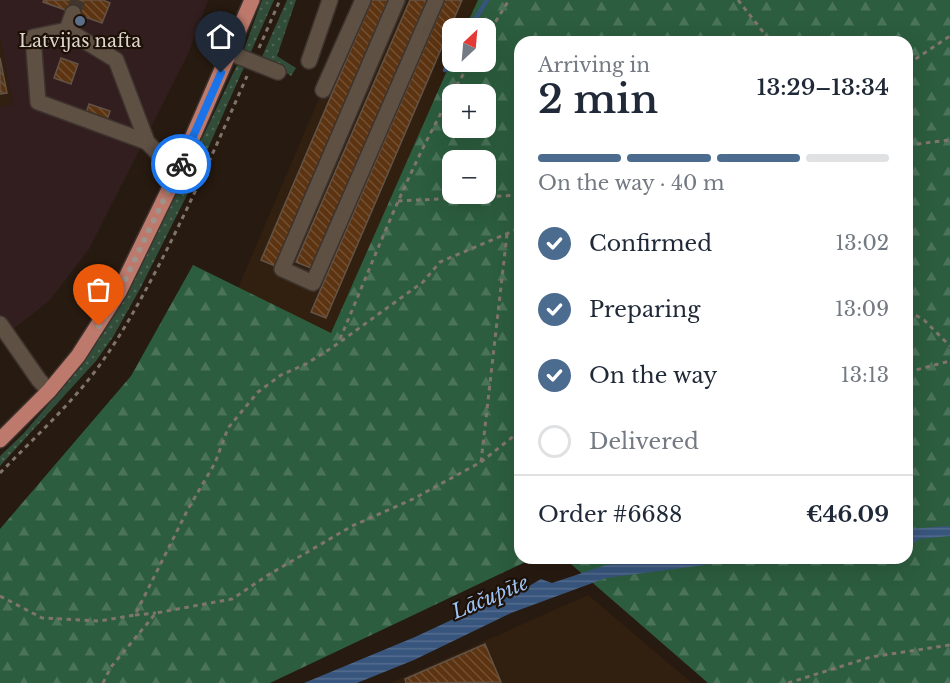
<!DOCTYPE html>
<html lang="en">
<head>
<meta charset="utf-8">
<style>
	:root { --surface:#fff; --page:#f2f2f3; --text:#1f2937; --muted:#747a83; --line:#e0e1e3; --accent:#4b6b8f }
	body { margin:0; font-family:"Libre Baskerville",serif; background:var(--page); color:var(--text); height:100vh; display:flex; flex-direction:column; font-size:22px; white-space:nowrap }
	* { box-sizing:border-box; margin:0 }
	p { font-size:20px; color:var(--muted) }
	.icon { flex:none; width:33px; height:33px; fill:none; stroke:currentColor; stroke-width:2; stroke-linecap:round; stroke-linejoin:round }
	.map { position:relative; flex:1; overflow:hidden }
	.sheet { position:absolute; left:514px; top:36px; width:399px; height:528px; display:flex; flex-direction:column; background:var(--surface); border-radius:18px; box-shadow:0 6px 24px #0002 }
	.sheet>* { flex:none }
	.needle { width:39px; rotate:26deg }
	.buttons { position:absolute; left:442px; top:18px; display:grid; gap:12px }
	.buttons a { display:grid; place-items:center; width:54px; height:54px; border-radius:12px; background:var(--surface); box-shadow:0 6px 24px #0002; font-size:30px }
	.pin { position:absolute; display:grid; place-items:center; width:51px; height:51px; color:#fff; margin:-62px -26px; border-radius:50% 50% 50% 0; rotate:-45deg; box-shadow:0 0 6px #0007 }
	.pin .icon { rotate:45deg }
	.courier { position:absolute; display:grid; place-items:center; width:60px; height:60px; margin:-30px; border:4px solid #1a73e8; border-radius:50%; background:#fff; color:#222; box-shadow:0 2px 8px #0007 }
	.overview em { font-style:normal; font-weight:600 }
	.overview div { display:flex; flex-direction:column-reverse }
	.overview { display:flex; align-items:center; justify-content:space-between; height:102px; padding:0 24px }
	h1 { font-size:39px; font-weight:600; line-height:45px }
	.bar { display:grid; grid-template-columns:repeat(4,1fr); gap:9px 6px; align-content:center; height:72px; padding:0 24px }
	.bar i { height:8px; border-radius:4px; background:var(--line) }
	.bar .active { background:var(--accent) }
	.bar p { grid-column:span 4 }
	.line { display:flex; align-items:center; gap:15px; padding:0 24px; border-top:2px solid var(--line) }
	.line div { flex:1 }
	ol { padding:0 24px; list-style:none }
	li { display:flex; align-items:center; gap:18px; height:66px }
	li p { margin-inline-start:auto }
	li .icon { padding:6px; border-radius:50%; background:var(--accent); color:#fff; stroke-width:4 }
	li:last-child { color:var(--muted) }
	li i { width:33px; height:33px; border:3px solid var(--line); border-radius:50% }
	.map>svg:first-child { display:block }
</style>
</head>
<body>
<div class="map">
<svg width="950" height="683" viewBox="0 0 950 683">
	<defs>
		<pattern id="grass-dots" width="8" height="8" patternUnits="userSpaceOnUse" patternTransform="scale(1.5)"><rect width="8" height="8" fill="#314c39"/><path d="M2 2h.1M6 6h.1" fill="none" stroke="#4e6554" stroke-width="1.8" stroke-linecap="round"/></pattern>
		<pattern id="forest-firs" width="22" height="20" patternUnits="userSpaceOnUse" patternTransform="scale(1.5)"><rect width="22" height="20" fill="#2c5d3e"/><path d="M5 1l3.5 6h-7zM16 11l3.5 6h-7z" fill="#4a7359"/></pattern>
		<pattern id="water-rules" width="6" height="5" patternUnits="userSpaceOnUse" patternTransform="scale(1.5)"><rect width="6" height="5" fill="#38557d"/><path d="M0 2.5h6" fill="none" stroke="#546d8e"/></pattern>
		<pattern id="building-back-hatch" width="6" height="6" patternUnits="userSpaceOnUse" patternTransform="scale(1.5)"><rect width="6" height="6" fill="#5c3411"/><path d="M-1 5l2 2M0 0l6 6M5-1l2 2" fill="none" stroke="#735032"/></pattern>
	</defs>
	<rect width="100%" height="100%" fill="#271a10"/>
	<!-- commercial -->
	<polygon fill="#321e1f" points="0,0 208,0 188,54 89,249 49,301 0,339 0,107 13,104 0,37"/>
	<!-- built -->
	<g fill="#311f10">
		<polygon points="361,0 478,0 465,28 453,28 453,57 331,334 238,288"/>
		<polygon points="0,37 13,104 0,107"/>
		<polygon points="588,595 692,683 390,683"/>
	</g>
	<!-- grass -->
	<g fill="url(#grass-dots)">
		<polygon points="262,0 274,0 250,54 243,52"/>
		<polygon points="287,0 296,0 277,56 296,68 291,76 274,64 261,59"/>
		<polygon points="238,63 245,65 190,189 141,287 113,337 96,361 0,466 0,456 23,434 71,378 104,332 133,283"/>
	</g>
	<!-- forest -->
	<path fill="url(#forest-firs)" fill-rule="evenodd" d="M 478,0 L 950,0 L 950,683 L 708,683 L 564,558 L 908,558 L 908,42 L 520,42 L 520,558 L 534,558 L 270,683 L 0,683 L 0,529 L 131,376 L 193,265 L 331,333 L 453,57 L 453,62 L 486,62 L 486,28 L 465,28 ZM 453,94 L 486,94 L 486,128 L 453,128 ZM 453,160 L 486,160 L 486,194 L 453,194 Z"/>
	<!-- water -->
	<g fill="url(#water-rules)">
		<polygon points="950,526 950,536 919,539 914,543 908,544 908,529"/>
		<polygon points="673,558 757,558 606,578 511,613 414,660 357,683 304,683 415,637 460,616 519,592 541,579 552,583 606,565"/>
	</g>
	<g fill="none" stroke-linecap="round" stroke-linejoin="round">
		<!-- stream -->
		<g stroke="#38557d" stroke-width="4.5">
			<polyline points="470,28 487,0"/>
			<polyline points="445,70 453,56"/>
		</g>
	</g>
	<!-- building -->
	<g fill="url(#building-back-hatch)" stroke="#625347" stroke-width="1.5">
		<polygon points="44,0 103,0 110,3 102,23 43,2"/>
		<polygon points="372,0 388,0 275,266 261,260"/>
		<polygon points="410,0 427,0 311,268 296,262"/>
		<polygon points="445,0 462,0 326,318 311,312"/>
		<polygon points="0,58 7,93 0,94"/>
		<polygon points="61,58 78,64 71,84 54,78"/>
		<polygon points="89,104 110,111 106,123 85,116"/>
		<polygon points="485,644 501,682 406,683 405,679"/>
	</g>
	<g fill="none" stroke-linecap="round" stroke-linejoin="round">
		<!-- minor-tunnel -->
		<polyline stroke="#42362c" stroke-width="15" stroke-dasharray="15 8" stroke-linecap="butt" points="73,13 78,0"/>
		<!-- minor casing -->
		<g stroke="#3d332e" stroke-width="18">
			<g id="minor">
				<polyline points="397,0 282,269 313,283 436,0"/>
				<polyline points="73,13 67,30 116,60 147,142 177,173"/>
				<polyline points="67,30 33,37 38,102 147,142"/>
				<polyline points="230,53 278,72"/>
				<polyline points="309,61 330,0"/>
				<polyline points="323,90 363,0"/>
				<polyline points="0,324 39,380 49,391"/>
			</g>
		</g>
		<!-- major casing -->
		<g stroke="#3d332e" stroke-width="18">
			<polyline id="major" points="0,440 49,391 78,356 119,292 177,173 252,0"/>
		</g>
		<!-- path -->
		<g stroke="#80756d" stroke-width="3" stroke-dasharray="4.5 4.5" stroke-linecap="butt">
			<polyline points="738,0 771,42"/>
			<polyline points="486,37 509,0"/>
			<polyline points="259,48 280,0"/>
			<polyline points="908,64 950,36"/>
			<polyline points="908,145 950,140"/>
			<polyline points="398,201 520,195"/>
			<polyline points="908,311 924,320 950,346"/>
			<path d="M 340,339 C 380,245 416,148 471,62"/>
			<polyline points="908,372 950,361"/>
			<polyline points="481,462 507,234"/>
			<path d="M 0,473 C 31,441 65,410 93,374 C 119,340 139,303 159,265 C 191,203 219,140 247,76"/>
			<polyline points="0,596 42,618 99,621 135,615 188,509 215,463 228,428 258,392 281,375 306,364 333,347 423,282 440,262 520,228"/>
			<polyline points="135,615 156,613"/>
			<polyline points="103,683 111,667 156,613 232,599 268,575 352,526 413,499 481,462 520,431"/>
			<polyline points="788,683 871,657 950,645"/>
		</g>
		<!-- minor -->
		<use href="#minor" stroke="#5f5044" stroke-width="15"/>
		<!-- major -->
		<use href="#major" stroke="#bd796b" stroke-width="15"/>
	</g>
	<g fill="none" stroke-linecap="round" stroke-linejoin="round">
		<!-- done -->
		<polyline stroke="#9e948c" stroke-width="6" stroke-dasharray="0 10.8" points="99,326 119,292 181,164"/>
		<!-- route -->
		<polyline stroke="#1a73e8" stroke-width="8" points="181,164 221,73"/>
	</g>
	<!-- markers -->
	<circle fill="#5c6f8a" stroke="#1d1107" stroke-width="2" cx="80" cy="21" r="6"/>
	<g text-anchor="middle" stroke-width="4.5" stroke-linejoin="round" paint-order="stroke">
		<!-- poi labels -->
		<g font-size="18" fill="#ded5ce" stroke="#1d1107">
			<text x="80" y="47">Latvijas nafta</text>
		</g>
		<!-- water labels -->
		<g font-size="20" font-style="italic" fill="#9ec4f7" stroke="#1d1107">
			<text transform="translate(490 597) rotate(-23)" y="7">Lāčupīte</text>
		</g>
	</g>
</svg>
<div class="buttons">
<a><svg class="needle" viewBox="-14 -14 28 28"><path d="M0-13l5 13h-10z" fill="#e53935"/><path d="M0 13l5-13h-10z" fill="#747a83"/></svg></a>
<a>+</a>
<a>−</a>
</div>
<div class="pin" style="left:99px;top:326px;background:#ea580c"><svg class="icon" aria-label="bag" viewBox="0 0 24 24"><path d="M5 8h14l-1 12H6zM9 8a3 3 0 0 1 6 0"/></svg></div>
<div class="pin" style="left:221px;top:73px;background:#1f2937"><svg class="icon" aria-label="home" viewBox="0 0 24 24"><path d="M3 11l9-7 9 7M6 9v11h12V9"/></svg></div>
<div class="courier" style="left:181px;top:164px"><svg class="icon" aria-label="bike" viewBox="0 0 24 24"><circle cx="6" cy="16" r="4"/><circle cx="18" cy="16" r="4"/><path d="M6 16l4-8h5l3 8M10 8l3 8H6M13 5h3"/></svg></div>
<section class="sheet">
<div class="overview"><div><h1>2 min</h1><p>Arriving in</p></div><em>13:29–13:34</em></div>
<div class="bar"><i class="active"></i><i class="active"></i><i class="active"></i><i></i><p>On the way · 40 m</p></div>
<ol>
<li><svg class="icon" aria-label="check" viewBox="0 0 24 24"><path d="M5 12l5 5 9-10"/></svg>Confirmed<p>13:02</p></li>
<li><svg class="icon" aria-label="check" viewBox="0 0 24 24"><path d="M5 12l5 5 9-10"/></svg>Preparing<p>13:09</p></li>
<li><svg class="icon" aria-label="check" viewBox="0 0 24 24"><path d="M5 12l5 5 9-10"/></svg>On the way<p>13:13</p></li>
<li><i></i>Delivered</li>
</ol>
<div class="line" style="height:78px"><div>Order #6688</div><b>€46.09</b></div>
</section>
</div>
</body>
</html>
